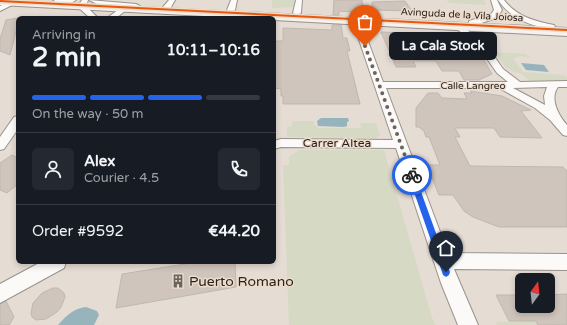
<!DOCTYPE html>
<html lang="en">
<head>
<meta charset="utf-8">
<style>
	:root { --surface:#171b24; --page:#242831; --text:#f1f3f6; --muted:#9ea1a6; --line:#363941; --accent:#2563eb }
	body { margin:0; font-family:"Varela Round",sans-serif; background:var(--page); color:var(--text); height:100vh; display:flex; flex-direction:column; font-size:15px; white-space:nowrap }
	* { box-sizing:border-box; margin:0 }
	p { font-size:13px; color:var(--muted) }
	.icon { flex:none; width:22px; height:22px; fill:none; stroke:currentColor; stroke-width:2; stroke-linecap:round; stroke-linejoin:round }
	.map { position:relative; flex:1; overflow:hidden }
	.drawer { position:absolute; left:16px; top:16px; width:260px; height:248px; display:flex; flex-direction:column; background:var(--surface); border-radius:6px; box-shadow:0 2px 6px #0003 }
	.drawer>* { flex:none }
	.needle { width:26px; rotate:15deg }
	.fabs { position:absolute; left:515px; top:273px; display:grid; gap:8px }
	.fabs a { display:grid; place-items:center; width:40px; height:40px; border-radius:6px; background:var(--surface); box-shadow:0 2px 6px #0003; font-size:20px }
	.pin { position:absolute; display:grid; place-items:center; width:34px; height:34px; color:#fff; margin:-41px -17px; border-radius:50% 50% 50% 0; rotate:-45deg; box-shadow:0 0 4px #0007 }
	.pin .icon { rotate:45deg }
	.courier { position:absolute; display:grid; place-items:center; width:40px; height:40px; margin:-20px; border:3px solid #2563eb; border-radius:50%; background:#fff; color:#222; box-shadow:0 1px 5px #0007 }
	.bubble { position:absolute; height:28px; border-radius:6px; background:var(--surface); box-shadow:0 2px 6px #0003; font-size:13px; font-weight:700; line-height:28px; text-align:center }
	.head em { font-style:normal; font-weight:700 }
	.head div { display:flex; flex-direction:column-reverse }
	.head { display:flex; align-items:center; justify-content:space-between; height:68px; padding:0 16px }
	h1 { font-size:26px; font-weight:700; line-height:30px }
	.bar { display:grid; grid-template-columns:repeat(4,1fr); gap:6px 4px; align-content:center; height:48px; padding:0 16px }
	.bar i { height:5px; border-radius:3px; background:var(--line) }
	.bar .on { background:var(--accent) }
	.bar p { grid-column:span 4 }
	.line { display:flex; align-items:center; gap:10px; padding:0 16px; border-top:1px solid var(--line) }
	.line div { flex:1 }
	.round { display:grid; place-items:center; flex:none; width:42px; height:42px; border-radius:6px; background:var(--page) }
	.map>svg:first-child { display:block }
</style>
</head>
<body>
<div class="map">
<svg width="567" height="325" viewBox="0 0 567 325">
	<rect width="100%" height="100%" fill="#e5dcd4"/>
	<!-- green -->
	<g fill="#d6d9c3">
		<polygon points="272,0 294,0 293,7 272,8"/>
		<polygon points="446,0 484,0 486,5 450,3"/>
		<polygon points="494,52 525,54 531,58 520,56 514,58 514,60 523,72 564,75 567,77 567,80 531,82 520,73 514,72 505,67 498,56"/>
		<polygon points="292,121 314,121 314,124 318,128 361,128 360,123 376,123 380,135 377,138 287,137 287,127 292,126"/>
		<polygon points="299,150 384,150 432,318 436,325 289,325 283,165 289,165 289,157"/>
		<polygon points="536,321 538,325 497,325 495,322"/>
	</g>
	<!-- water -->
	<g fill="#97b3bc">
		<polygon points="521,63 544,65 549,72 526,70"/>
		<polygon points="321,118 348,118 349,121 347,122 347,126 344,127 318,126 317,121"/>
		<path d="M 86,307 L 97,311 L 99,315 L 94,325 L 58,325 C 66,316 74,308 86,307 Z"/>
	</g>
	<!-- building -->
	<g fill="#d0c5bc" stroke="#bfb8b1">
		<polygon points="334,0 362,0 363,13 339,11 339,15 333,15"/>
		<polygon points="405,1 412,11 372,10 372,2"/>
		<polygon points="18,18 18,24 10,55 0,51 0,39 6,20"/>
		<polygon points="332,25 341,25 343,38 347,38 350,51 347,51 360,104 283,104 283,96 281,96 281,89 274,88 274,41 283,41 283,28 332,30"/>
		<polygon points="381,32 463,36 470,45 476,46 492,74 479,80 464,80 459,71 442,71 436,61 413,61 416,67 396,67"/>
		<polygon points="470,91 502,96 531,110 521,111 542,138 500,137 494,128 455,128 460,137 455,137 470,166 563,167 567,171 567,227 499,227 473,217 464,211 453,195 439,195 427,165 440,165 429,137 426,137 424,131 419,127 416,127 416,108 428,93 438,93 442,98 467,99 464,93 472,93"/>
		<polygon points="12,155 18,158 18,184 7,193 0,190 0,163"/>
		<polygon points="198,262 235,262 236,287 116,308 122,274"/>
		<polygon points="53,288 58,288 64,293 65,297 61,307 57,312 46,319 36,320 32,317 31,313 33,303 42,293"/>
		<polygon points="567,294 567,325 538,325 536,321 509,321 496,295 522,295 522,306 548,306 548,295"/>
		<polygon points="6,301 14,317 9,325 0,325 0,304"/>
	</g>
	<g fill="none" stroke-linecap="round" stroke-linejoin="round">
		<!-- street casing -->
		<g stroke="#99928b" stroke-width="2">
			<g id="street">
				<path d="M 76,0 C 71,4 57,6 52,2 L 55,0 Z"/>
				<polygon points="82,0 88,0 86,6 98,18 90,18 79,8 78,6"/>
				<polygon points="89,0 136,4 140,6 125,11 116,18 107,18 122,7 97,4"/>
				<polygon points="169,0 175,0 170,9 164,9 163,7"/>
				<polygon points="231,0 237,0 235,10 231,12 227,10"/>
				<polygon points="296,0 302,0 301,13 297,15 293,13"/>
				<polygon points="491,0 497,0 502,10 497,18 475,25 469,25 469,21 491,14 494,10"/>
				<path d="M 498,0 L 504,0 C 517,17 535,21 554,25 L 555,27 L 551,29 C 529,25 511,19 498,0 Z"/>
				<polygon points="12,1 14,2 14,4 0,11 0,6"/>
				<path d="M 354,20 L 360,20 L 361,22 L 383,82 L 508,82 L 497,73 L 479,47 L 457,29 L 456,27 L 460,25 L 485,43 L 503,69 L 520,82 L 567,81 L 567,87 L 558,87 C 549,99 559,116 567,125 L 567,136 L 563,135 L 550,120 L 535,108 L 499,88 L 386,88 L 448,253 L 567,254 L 567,270 L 454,269 L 478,325 L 458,325 L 441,283 L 396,148 L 281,147 L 274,149 L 274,141 L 281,139 L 393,140 L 353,22 ZM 513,88 L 547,87 L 544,96 L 545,105 Z"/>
				<polygon points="18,116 18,129 4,149 0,150 0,137 14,117"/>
				<polygon points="41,262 66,262 64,268 0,303 0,284"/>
			</g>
		</g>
		<!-- secondary casing -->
		<g stroke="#99928b" stroke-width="2">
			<polygon id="secondary" points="0,0 567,28 567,36 274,20 274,18 241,18 0,5"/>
		</g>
		<!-- street -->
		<use href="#street" fill="#fbfaf9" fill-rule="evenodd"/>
		<!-- secondary -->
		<use href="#secondary" fill="#f6f1ef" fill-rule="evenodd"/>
		<!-- cycleway casing -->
		<g stroke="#eddccc" stroke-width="3">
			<polygon id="cycleway" points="0,0 567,29 567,31 0,2"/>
		</g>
		<!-- cycleway -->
		<use href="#cycleway" fill="#e8590c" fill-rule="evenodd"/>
	</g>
	<!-- route -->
	<polygon fill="#2563eb" points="409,173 414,173 415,175 450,272 449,275 446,277 443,275 442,272 408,175"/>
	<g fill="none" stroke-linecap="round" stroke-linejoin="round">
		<!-- done -->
		<polyline stroke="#6b645d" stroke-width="4" stroke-dasharray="0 7.2" points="365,46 412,175"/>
	</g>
	<!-- icons -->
	<defs>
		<g id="building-bare" transform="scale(1.08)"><path d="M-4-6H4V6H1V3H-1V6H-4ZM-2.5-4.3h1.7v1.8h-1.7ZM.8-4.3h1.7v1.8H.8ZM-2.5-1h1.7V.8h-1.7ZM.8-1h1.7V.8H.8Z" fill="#6b645d" stroke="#eddccc" stroke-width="2.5" paint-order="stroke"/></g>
	</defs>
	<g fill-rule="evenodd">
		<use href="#building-bare" x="178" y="281"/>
	</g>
	<g text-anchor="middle" stroke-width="3" stroke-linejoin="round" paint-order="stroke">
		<!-- far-street labels -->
		<g font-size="10" fill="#29231d" stroke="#eddccc">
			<text transform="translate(462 14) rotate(3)" y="4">Avinguda de la Vila Joiosa</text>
			<text x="473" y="89">Calle Langreo</text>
		</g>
		<!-- street labels -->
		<g font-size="12" fill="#29231d" stroke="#eddccc">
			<text x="337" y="147">Carrer Altea</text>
		</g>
		<!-- near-poi labels -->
		<g font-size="14" fill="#29231d" stroke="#eddccc" text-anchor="start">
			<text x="189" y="286">Puerto Romano</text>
		</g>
	</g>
</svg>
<div class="fabs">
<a><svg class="needle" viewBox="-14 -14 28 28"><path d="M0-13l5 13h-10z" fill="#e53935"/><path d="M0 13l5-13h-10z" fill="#9ea1a6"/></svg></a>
</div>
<div class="pin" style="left:365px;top:46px;background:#ea580c"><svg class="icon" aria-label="bag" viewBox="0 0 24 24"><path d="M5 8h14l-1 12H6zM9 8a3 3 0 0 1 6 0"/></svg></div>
<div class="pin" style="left:446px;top:272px;background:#1f2937"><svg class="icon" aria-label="home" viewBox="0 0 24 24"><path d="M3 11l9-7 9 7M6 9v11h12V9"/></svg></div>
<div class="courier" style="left:412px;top:175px"><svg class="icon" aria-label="bike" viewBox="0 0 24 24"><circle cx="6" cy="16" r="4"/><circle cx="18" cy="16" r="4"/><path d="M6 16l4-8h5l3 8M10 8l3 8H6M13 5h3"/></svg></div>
<div class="bubble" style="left:389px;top:32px;width:108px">La Cala Stock</div>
<section class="drawer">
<div class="head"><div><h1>2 min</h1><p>Arriving in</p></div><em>10:11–10:16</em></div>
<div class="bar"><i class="on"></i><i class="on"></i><i class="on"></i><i></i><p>On the way · 50 m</p></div>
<div class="line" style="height:72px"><a class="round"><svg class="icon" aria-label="person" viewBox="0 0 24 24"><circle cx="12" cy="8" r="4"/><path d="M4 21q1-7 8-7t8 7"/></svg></a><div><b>Alex</b><p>Courier · 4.5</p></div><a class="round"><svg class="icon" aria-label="phone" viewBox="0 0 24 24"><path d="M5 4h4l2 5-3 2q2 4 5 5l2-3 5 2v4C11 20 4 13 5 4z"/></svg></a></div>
<div class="line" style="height:52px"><div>Order #9592</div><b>€44.20</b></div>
</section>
</div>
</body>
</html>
